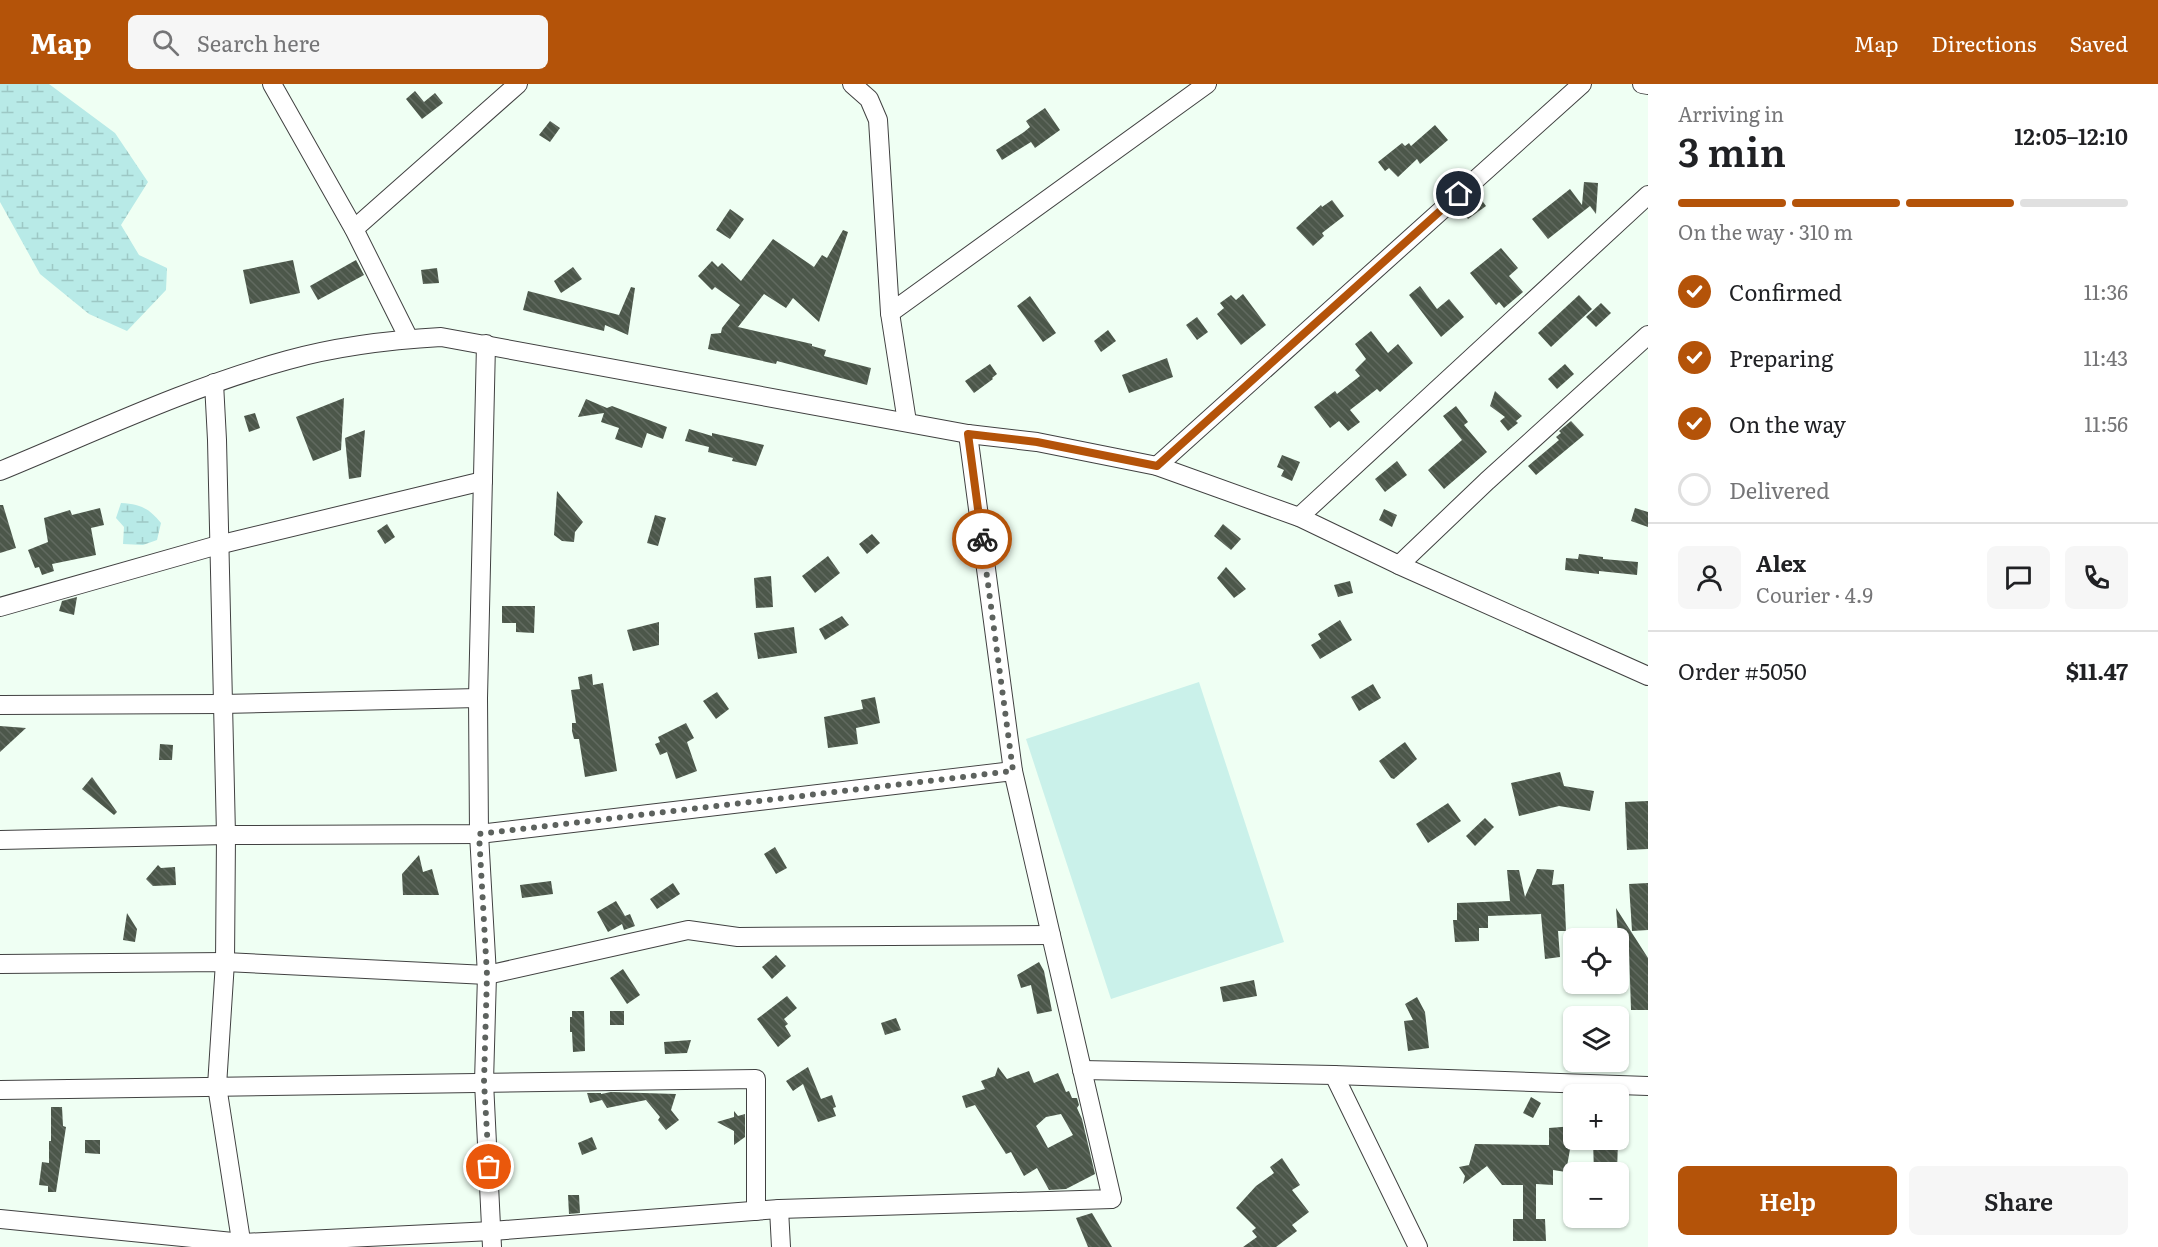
<!DOCTYPE html>
<html lang="en">
<head>
<meta charset="utf-8">
<style>
	:root { --surface:#fff; --page:#f6f6f6; --text:#202124; --muted:#757577; --line:#e0e0e0; --accent:#b45309 }
	body { margin:0; font-family:Literata,serif; background:var(--page); color:var(--text); height:100vh; display:flex; flex-direction:column; font-size:22px; white-space:nowrap }
	* { box-sizing:border-box; margin:0 }
	p { font-size:20px; color:var(--muted) }
	.icon { flex:none; width:33px; height:33px; fill:none; stroke:currentColor; stroke-width:2; stroke-linecap:round; stroke-linejoin:round }
	.map { position:relative; flex:1; overflow:hidden }
	.details { display:flex; flex-direction:column; background:var(--surface); width:510px }
	.details>* { flex:none }
	.buttons { position:absolute; left:1563px; top:844px; display:grid; gap:12px }
	.buttons a { display:grid; place-items:center; width:66px; height:66px; border-radius:9px; background:var(--surface); box-shadow:0 2px 4px #0004; font-size:30px }
	.pin { position:absolute; display:grid; place-items:center; width:51px; height:51px; color:#fff; margin:-26px; border:3px solid #fff; border-radius:50%; box-shadow:0 2px 6px #0007 }
	.courier { position:absolute; display:grid; place-items:center; width:60px; height:60px; margin:-30px; border:4px solid #b45309; border-radius:50%; background:#fff; color:#222; box-shadow:0 2px 8px #0007 }
	.head em { font-style:normal; font-weight:600 }
	.head div { display:flex; flex-direction:column-reverse }
	.head { display:flex; align-items:center; justify-content:space-between; height:102px; padding:0 30px }
	h1 { font-size:39px; font-weight:600; line-height:45px }
	.bar { display:grid; grid-template-columns:repeat(4,1fr); gap:9px 6px; align-content:center; height:72px; padding:0 30px }
	.bar i { height:8px; border-radius:4px; background:var(--line) }
	.bar .current { background:var(--accent) }
	.bar p { grid-column:span 4 }
	.line { display:flex; align-items:center; gap:15px; padding:0 30px; border-top:2px solid var(--line) }
	.line div { flex:1 }
	.round { display:grid; place-items:center; flex:none; width:63px; height:63px; border-radius:9px; background:var(--page) }
	ol { padding:0 30px; list-style:none }
	li { display:flex; align-items:center; gap:18px; height:66px }
	li p { margin-inline-start:auto }
	li .icon { padding:6px; border-radius:50%; background:var(--accent); color:#fff; stroke-width:4 }
	li:last-child { color:var(--muted) }
	li i { width:33px; height:33px; border:3px solid var(--line); border-radius:50% }
	.cta { display:flex; gap:12px; margin-top:auto; padding:12px 30px }
	.cta a { flex:1; height:69px; border-radius:9px; background:var(--accent); color:#fff; font-size:24px; font-weight:600; line-height:69px; text-align:center }
	.cta a+a { background:var(--page); color:var(--text) }
	header { display:flex; align-items:center; gap:36px; box-sizing:border-box; height:84px; padding:0 30px; background:var(--accent); color:#fff }
	header strong { font-size:28px }
	nav { display:flex; gap:33px; margin-inline-start:auto; font-size:21px }
	.search { width:420px; height:54px; background:var(--page); display:flex; align-items:center; gap:15px; box-sizing:border-box; padding:0 21px; border-radius:9px; color:var(--muted); font-size:22px }
	main { display:flex; flex:1; min-height:0 }
	.map>svg:first-child { display:block }
</style>
</head>
<body>
<header>
<strong>Map</strong>
<div class="search"><svg class="icon" aria-label="search" viewBox="0 0 24 24"><circle cx="10" cy="10" r="6"/><path d="M15 15l6 6"/></svg>Search here</div>
<nav><a>Map</a><a>Directions</a><a>Saved</a></nav>
</header>
<main>
<div class="map">
<svg width="1648" height="1163" viewBox="0 0 1648 1163">
	<defs>
		<pattern id="wetland-marsh" width="20" height="14" patternUnits="userSpaceOnUse" patternTransform="scale(1.5)"><rect width="20" height="14" fill="#b8eae7"/><path d="M1 5h8M5 5V1M11 12h8M15 12V8" fill="none" stroke="#9dc8c5"/></pattern>
		<pattern id="building-back-hatch" width="6" height="6" patternUnits="userSpaceOnUse" patternTransform="scale(1.5)"><rect width="6" height="6" fill="#4c574a"/><path d="M-1 5l2 2M0 0l6 6M5-1l2 2" fill="none" stroke="#616a60"/></pattern>
	</defs>
	<rect width="100%" height="100%" fill="#effff3"/>
	<!-- wetland -->
	<g fill="url(#wetland-marsh)">
		<polygon points="0,0 49,0 115,49 148,98 121,141 139,171 167,184 166,206 127,247 89,230 40,190 0,118"/>
		<path d="M 121,419 C 140,420 149,424 161,439 L 157,456 L 143,461 L 123,460 L 124,443 L 116,434 Z"/>
	</g>
	<!-- pitch -->
	<polygon fill="#caf1ea" points="1199,598 1284,858 1111,915 1026,655"/>
	<!-- building -->
	<g fill="url(#building-back-hatch)" fill-rule="evenodd">
		<polygon points="415,7 424,18 435,9 443,19 422,35 406,15"/>
		<polygon points="1045,24 1060,46 1035,64 1031,58 1002,76 996,66 1024,48 1030,43 1026,37"/>
		<polygon points="550,37 560,44 550,58 539,51"/>
		<polygon points="1435,41 1448,56 1420,80 1417,75 1398,93 1389,84 1385,87 1378,78 1402,59 1405,62 1409,59 1411,62"/>
		<polygon points="1584,98 1598,99 1596,130 1590,122 1548,155 1532,135 1570,105 1582,121"/>
		<polygon points="1478,111 1486,122 1468,135 1460,125"/>
		<polygon points="1332,116 1344,132 1322,149 1324,152 1313,162 1296,144 1321,121 1322,123"/>
		<polygon points="730,125 744,135 730,155 716,146"/>
		<polygon points="843,146 848,148 819,238 793,214 786,224 764,210 738,243 812,260 812,262 826,266 824,272 871,284 867,301 777,277 776,280 708,265 711,250 721,249 722,244 740,221 715,203 712,206 698,192 712,177 718,183 722,179 741,197 773,155 814,183 822,171 827,174"/>
		<polygon points="1501,164 1518,184 1509,192 1523,208 1504,224 1499,218 1496,221 1470,189"/>
		<polygon points="293,176 300,209 250,220 243,186"/>
		<polygon points="356,176 364,191 318,216 310,202"/>
		<polygon points="573,183 582,195 561,209 554,197"/>
		<polygon points="437,184 439,199 423,200 421,186"/>
		<polygon points="1420,202 1437,225 1449,215 1464,233 1441,253 1409,211"/>
		<polygon points="631,203 635,204 628,251 605,241 604,247 523,226 528,207 619,231"/>
		<polygon points="1243,210 1266,241 1241,261 1217,230 1224,224 1220,219 1231,211 1236,216"/>
		<polygon points="1579,211 1592,225 1551,263 1538,249"/>
		<polygon points="1030,212 1056,249 1043,258 1017,222"/>
		<polygon points="1601,219 1611,229 1596,243 1586,233"/>
		<polygon points="1197,233 1208,248 1197,256 1186,241"/>
		<polygon points="1108,246 1116,257 1101,268 1094,257"/>
		<polygon points="1371,247 1388,269 1398,260 1413,279 1380,308 1377,305 1350,326 1360,338 1348,347 1339,337 1330,344 1314,323 1335,307 1337,310 1360,292 1355,286 1366,275 1355,260"/>
		<polygon points="1167,274 1173,293 1129,309 1122,291"/>
		<polygon points="990,280 997,290 992,294 993,295 974,309 965,297"/>
		<polygon points="1565,280 1574,290 1557,305 1548,295"/>
		<polygon points="1495,307 1522,332 1516,337 1518,339 1508,347 1500,337 1505,333 1490,322"/>
		<polygon points="344,314 341,366 313,377 296,333"/>
		<polygon points="586,315 607,324 612,322 667,343 663,355 647,349 642,364 615,355 619,344 601,338 604,329 578,333"/>
		<polygon points="1456,322 1468,338 1464,341 1487,368 1444,405 1428,386 1462,356 1443,332"/>
		<polygon points="255,329 260,344 249,348 244,332"/>
		<polygon points="1571,337 1584,351 1536,391 1528,382 1559,356 1556,353 1561,349 1559,347"/>
		<polygon points="689,345 712,352 712,349 764,361 756,382 732,377 733,374 708,368 709,363 685,357"/>
		<polygon points="365,346 361,393 349,395 345,354"/>
		<polygon points="1282,371 1300,378 1292,397 1281,392 1284,386 1277,383"/>
		<polygon points="1397,377 1407,391 1385,408 1375,395"/>
		<polygon points="557,407 583,438 575,448 574,458 562,457 554,451"/>
		<polygon points="0,421 3,421 16,464 0,469"/>
		<polygon points="100,424 104,441 91,444 96,471 52,480 54,487 42,491 39,483 35,484 28,466 48,458 44,434 70,426 72,431"/>
		<polygon points="1635,424 1648,428 1648,443 1631,437"/>
		<polygon points="1384,425 1397,431 1392,443 1379,436"/>
		<polygon points="655,431 666,434 658,462 647,459"/>
		<polygon points="387,440 395,453 385,460 377,447"/>
		<polygon points="1223,440 1241,455 1231,466 1214,452"/>
		<polygon points="872,450 880,459 867,470 859,460"/>
		<polygon points="1579,470 1603,473 1603,475 1638,478 1637,491 1599,487 1599,490 1565,486 1566,474 1578,475"/>
		<polygon points="828,472 840,489 815,509 802,492"/>
		<polygon points="1226,483 1246,505 1234,514 1217,494"/>
		<polygon points="771,492 773,523 756,524 754,494"/>
		<polygon points="1350,497 1353,509 1338,513 1334,501"/>
		<polygon points="77,513 74,531 59,527 62,517"/>
		<polygon points="502,522 535,522 534,549 516,548 516,539 502,539"/>
		<polygon points="842,532 849,541 825,556 819,545"/>
		<polygon points="1340,536 1352,556 1320,575 1311,561 1321,555 1318,550"/>
		<polygon points="659,538 659,561 633,567 627,546"/>
		<polygon points="794,543 797,569 758,575 754,549"/>
		<polygon points="592,590 593,601 603,599 617,687 585,693 579,655 574,655 572,647 572,639 576,639 571,606 580,605 578,593"/>
		<polygon points="1373,600 1381,614 1359,627 1351,613"/>
		<polygon points="717,608 729,625 716,635 703,617"/>
		<polygon points="875,613 880,639 856,644 858,660 828,664 824,633 863,625 861,616"/>
		<polygon points="686,639 694,654 687,658 697,687 676,695 667,668 660,671 655,660 660,658 658,653"/>
		<polygon points="0,642 26,644 0,668"/>
		<polygon points="1405,658 1417,675 1394,695 1391,694 1379,677"/>
		<polygon points="160,660 173,661 172,676 159,676"/>
		<polygon points="1560,688 1564,702 1594,707 1590,727 1559,722 1519,732 1511,699"/>
		<polygon points="92,693 117,728 114,731 82,705"/>
		<polygon points="1648,717 1648,765 1627,766 1625,718"/>
		<polygon points="1448,719 1461,737 1428,759 1416,740"/>
		<polygon points="1485,734 1494,743 1475,762 1466,752"/>
		<polygon points="775,763 787,784 776,790 764,770"/>
		<polygon points="419,771 423,788 432,785 439,811 403,811 402,790"/>
		<polygon points="158,781 161,784 175,783 176,801 153,802 146,795"/>
		<polygon points="1537,785 1554,786 1552,801 1564,800 1566,847 1558,847 1560,873 1545,875 1541,830 1488,832 1488,844 1479,844 1479,857 1455,858 1453,836 1457,836 1457,819 1510,817 1507,786 1519,786 1525,813"/>
		<polygon points="551,797 553,810 522,814 520,801"/>
		<polygon points="673,799 680,810 657,825 650,815"/>
		<polygon points="1648,799 1648,846 1632,847 1629,800"/>
		<polygon points="616,817 625,832 630,830 635,842 624,846 622,840 608,848 597,828"/>
		<polygon points="1616,824 1648,874 1648,926 1631,926 1629,865 1619,866"/>
		<polygon points="127,829 137,845 135,858 123,856"/>
		<polygon points="776,871 786,882 772,895 762,883"/>
		<polygon points="1039,878 1044,887 1052,927 1037,930 1031,901 1021,904 1017,891"/>
		<polygon points="623,885 640,911 627,920 610,894"/>
		<polygon points="1254,896 1257,912 1223,918 1220,903"/>
		<polygon points="787,912 797,924 784,935 788,940 785,942 791,952 778,963 757,935"/>
		<polygon points="1417,913 1425,928 1429,964 1408,967 1404,937 1413,936 1405,920"/>
		<polygon points="572,927 584,927 585,967 573,968 572,948 570,948 570,933 572,933"/>
		<rect x="610" y="927" width="14" height="14"/>
		<polygon points="896,934 901,946 885,951 881,939"/>
		<polygon points="691,956 687,969 665,970 664,958"/>
		<polygon points="808,983 821,1015 832,1011 836,1023 833,1024 836,1032 818,1038 803,1000 793,1007 786,997"/>
		<path d="M 998,983 L 1007,995 L 1029,987 L 1034,999 L 1058,989 L 1066,1008 L 1069,1007 L 1072,1014 L 1077,1014 L 1079,1021 L 1077,1024 L 1082,1035 L 1095,1090 L 1066,1105 L 1049,1106 L 1037,1084 L 1024,1092 L 1011,1068 L 1006,1070 L 975,1021 L 966,1024 L 962,1012 L 985,1005 L 981,997 L 995,992 ZM 1061,1030 L 1073,1051 L 1048,1064 L 1036,1042 L 1046,1033 Z"/>
		<polygon points="611,1008 676,1010 671,1026 679,1036 666,1046 658,1036 660,1033 646,1016 607,1024 602,1016 590,1019 587,1009 601,1009 601,1010"/>
		<polygon points="1531,1013 1541,1019 1533,1034 1523,1029"/>
		<polygon points="51,1023 62,1023 63,1042 66,1043 56,1108 48,1108 48,1102 39,1101 42,1078 49,1079 49,1057 51,1057"/>
		<polygon points="734,1027 738,1032 745,1030 745,1053 734,1061 734,1047 717,1038 734,1033"/>
		<polygon points="1574,1042 1574,1054 1572,1054 1566,1088 1553,1086 1553,1101 1536,1100 1536,1135 1545,1135 1546,1157 1513,1157 1513,1135 1523,1135 1523,1101 1502,1101 1487,1082 1463,1100 1465,1092 1459,1083 1469,1081 1475,1060 1549,1061 1549,1044"/>
		<polygon points="592,1053 597,1065 582,1071 578,1059"/>
		<polygon points="85,1056 100,1056 100,1070 85,1069"/>
		<polygon points="1593,1056 1618,1056 1617,1089 1594,1089"/>
		<polygon points="1282,1074 1300,1101 1292,1106 1309,1128 1292,1141 1297,1147 1276,1163 1243,1163 1257,1153 1252,1147 1256,1144 1236,1124 1256,1102 1274,1089 1270,1083"/>
		<polygon points="568,1111 579,1111 580,1129 569,1130"/>
		<polygon points="1092,1129 1112,1163 1088,1163 1076,1134"/>
	</g>
	<g fill="none" stroke-linecap="round" stroke-linejoin="round">
		<!-- minor casing -->
		<g stroke="#414141" stroke-width="20">
			<g id="minor">
				<polyline points="272,0 354,145 409,255"/>
				<polyline points="852,0 869,15 878,36 890,229 907,338"/>
				<polyline points="1642,0 1648,1"/>
				<polyline points="354,145 518,0"/>
				<polyline points="890,229 1207,0"/>
				<polyline points="486,260 478,614 479,750 487,891 484,998 492,1163"/>
				<polyline points="214,299 217,356 226,751 225,878 217,1002 242,1163"/>
				<polyline points="968,350 1013,687"/>
				<polyline points="1157,382 1582,0"/>
				<path d="M 0,387 C 95,348 189,303 288,276 C 338,262 389,256 441,253 L 968,350 L 1037,358 L 1157,382 L 1299,433 L 1399,481 L 1648,592"/>
				<polyline points="1299,433 1648,111"/>
				<polyline points="1399,481 1487,397 1648,251"/>
				<polyline points="0,523 218,461 483,397"/>
				<polyline points="0,621 222,620 478,614"/>
				<polyline points="0,756 226,751 479,750 1013,687 1112,1115 779,1125 492,1147 243,1159 0,1135"/>
				<polyline points="0,880 225,878 487,891 688,846 738,853 1051,851"/>
				<polyline points="1082,986 1334,991 1648,1002"/>
				<polyline points="1334,991 1418,1163"/>
				<polyline points="0,1006 756,995 756,1127"/>
				<polyline points="779,1125 781,1163"/>
			</g>
		</g>
		<!-- minor -->
		<use href="#minor" stroke="#fff" stroke-width="18"/>
	</g>
	<g fill="none" stroke-linecap="round" stroke-linejoin="round">
		<!-- done -->
		<polyline stroke="#5d625e" stroke-width="6" stroke-dasharray="0 10.8" points="489,1083 484,998 487,891 479,750 1013,687 982,455"/>
		<!-- route -->
		<polyline stroke="#b45309" stroke-width="8" points="982,455 968,350 1037,358 1157,382 1459,110"/>
	</g>
</svg>
<div class="buttons">
<a><svg class="icon" aria-label="locate" viewBox="0 0 24 24"><circle cx="12" cy="12" r="6"/><path d="M12 2v4M12 18v4M2 12h4M18 12h4"/></svg></a>
<a><svg class="icon" aria-label="layers" viewBox="0 0 24 24"><path d="M12 4l9 5-9 5-9-5zM3 14l9 5 9-5"/></svg></a>
<a>+</a>
<a>−</a>
</div>
<div class="pin" style="left:489px;top:1083px;background:#ea580c"><svg class="icon" aria-label="bag" viewBox="0 0 24 24"><path d="M5 8h14l-1 12H6zM9 8a3 3 0 0 1 6 0"/></svg></div>
<div class="pin" style="left:1459px;top:110px;background:#1f2937"><svg class="icon" aria-label="home" viewBox="0 0 24 24"><path d="M3 11l9-7 9 7M6 9v11h12V9"/></svg></div>
<div class="courier" style="left:982px;top:455px"><svg class="icon" aria-label="bike" viewBox="0 0 24 24"><circle cx="6" cy="16" r="4"/><circle cx="18" cy="16" r="4"/><path d="M6 16l4-8h5l3 8M10 8l3 8H6M13 5h3"/></svg></div>
</div>
<section class="details">
<div class="head"><div><h1>3 min</h1><p>Arriving in</p></div><em>12:05–12:10</em></div>
<div class="bar"><i class="current"></i><i class="current"></i><i class="current"></i><i></i><p>On the way · 310 m</p></div>
<ol>
<li><svg class="icon" aria-label="check" viewBox="0 0 24 24"><path d="M5 12l5 5 9-10"/></svg>Confirmed<p>11:36</p></li>
<li><svg class="icon" aria-label="check" viewBox="0 0 24 24"><path d="M5 12l5 5 9-10"/></svg>Preparing<p>11:43</p></li>
<li><svg class="icon" aria-label="check" viewBox="0 0 24 24"><path d="M5 12l5 5 9-10"/></svg>On the way<p>11:56</p></li>
<li><i></i>Delivered</li>
</ol>
<div class="line" style="height:108px"><a class="round"><svg class="icon" aria-label="person" viewBox="0 0 24 24"><circle cx="12" cy="8" r="4"/><path d="M4 21q1-7 8-7t8 7"/></svg></a><div><b>Alex</b><p>Courier · 4.9</p></div><a class="round"><svg class="icon" aria-label="chat" viewBox="0 0 24 24"><path d="M4 5h16v11H9l-5 4z"/></svg></a><a class="round"><svg class="icon" aria-label="phone" viewBox="0 0 24 24"><path d="M5 4h4l2 5-3 2q2 4 5 5l2-3 5 2v4C11 20 4 13 5 4z"/></svg></a></div>
<div class="line" style="height:78px"><div>Order #5050</div><b>$11.47</b></div>
<div class="cta"><a>Help</a><a>Share</a></div>
</section>
</main>
</body>
</html>
